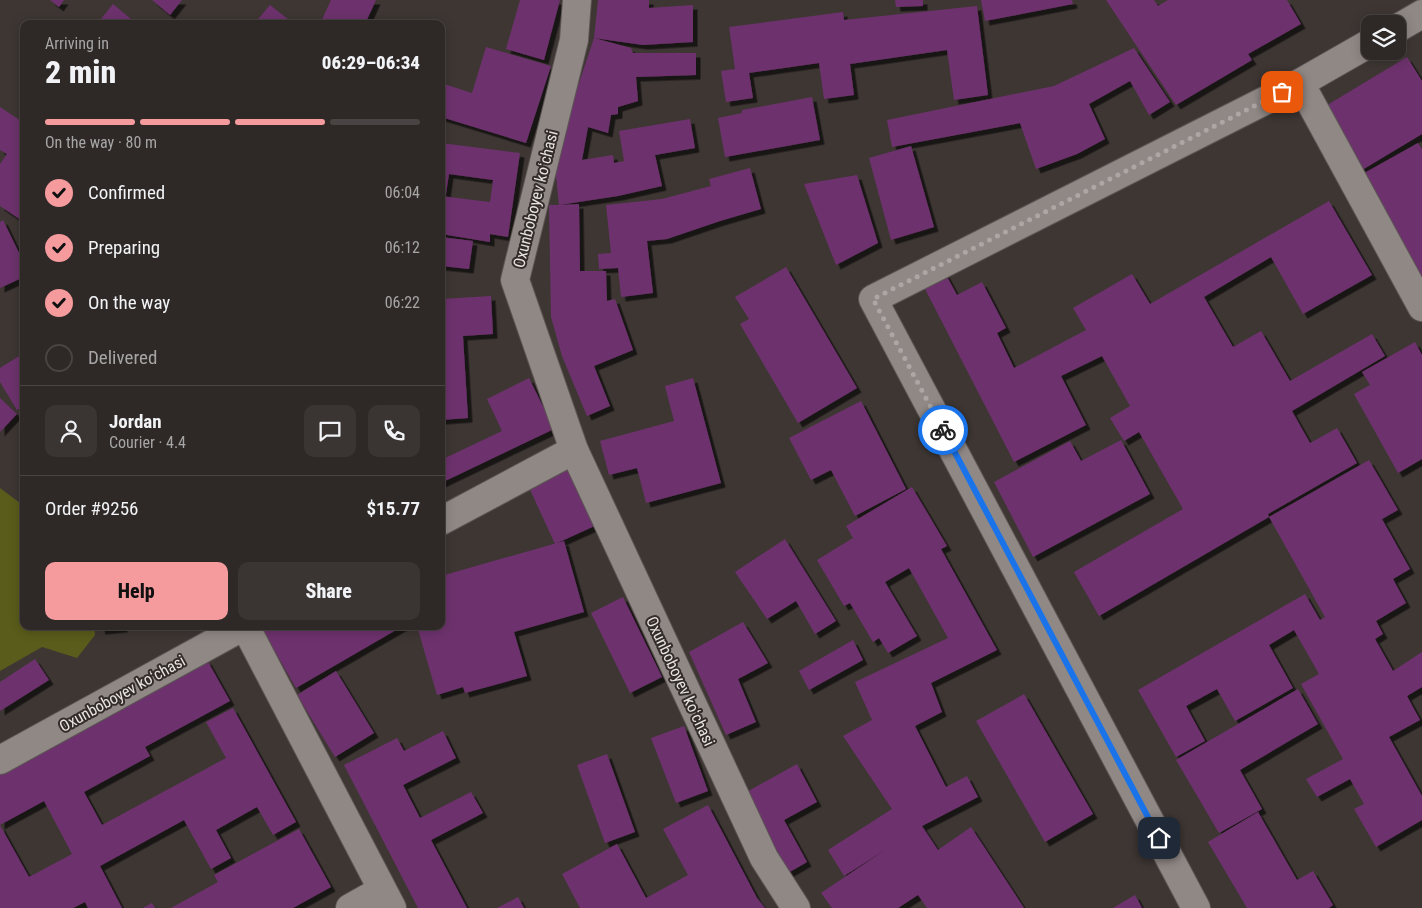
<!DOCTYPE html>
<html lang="en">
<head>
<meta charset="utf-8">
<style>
	:root { --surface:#2e2826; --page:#3a3432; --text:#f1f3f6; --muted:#a7a6a7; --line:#494443; --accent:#f59b9e }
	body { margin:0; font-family:"Roboto Condensed",sans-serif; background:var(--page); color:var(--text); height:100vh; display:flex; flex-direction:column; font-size:19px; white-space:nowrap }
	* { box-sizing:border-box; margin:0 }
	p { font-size:16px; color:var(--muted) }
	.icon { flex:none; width:28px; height:28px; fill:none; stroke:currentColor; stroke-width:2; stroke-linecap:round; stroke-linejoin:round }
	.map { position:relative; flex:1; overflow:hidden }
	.side { position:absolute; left:20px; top:20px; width:425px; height:610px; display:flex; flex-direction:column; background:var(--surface); border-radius:10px; box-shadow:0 2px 12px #0003,0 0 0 1px var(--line) }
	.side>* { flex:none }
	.buttons { position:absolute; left:1361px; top:15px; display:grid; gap:10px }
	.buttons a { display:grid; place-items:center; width:45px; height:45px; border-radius:10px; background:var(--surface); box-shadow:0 2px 12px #0003,0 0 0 1px var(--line); font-size:25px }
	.pin { position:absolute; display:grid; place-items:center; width:42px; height:42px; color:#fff; margin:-21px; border-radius:10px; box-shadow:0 2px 8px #0006 }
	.courier { position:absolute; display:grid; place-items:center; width:50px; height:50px; margin:-25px; border:4px solid #1a73e8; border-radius:50%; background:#fff; color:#222; box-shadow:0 1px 6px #0007 }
	.overview em { font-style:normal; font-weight:800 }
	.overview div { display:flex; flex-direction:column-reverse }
	.overview { display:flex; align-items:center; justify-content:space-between; height:85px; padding:0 25px }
	h1 { font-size:32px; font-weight:800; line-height:38px }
	.bar { display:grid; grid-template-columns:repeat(4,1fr); gap:8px 5px; align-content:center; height:60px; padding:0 25px }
	.bar i { height:6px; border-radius:4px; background:var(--line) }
	.bar .selected { background:var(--accent) }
	.bar p { grid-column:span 4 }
	.line { display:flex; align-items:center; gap:12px; padding:0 25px; border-top:1px solid var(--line) }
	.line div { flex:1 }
	.round { display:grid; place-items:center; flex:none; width:52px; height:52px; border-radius:10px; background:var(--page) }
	ol { padding:0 25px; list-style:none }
	li { display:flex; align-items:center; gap:15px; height:55px }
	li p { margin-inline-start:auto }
	li .icon { padding:5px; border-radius:50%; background:var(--accent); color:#111; stroke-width:4 }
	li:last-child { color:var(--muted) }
	li i { width:28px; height:28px; border:2px solid var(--line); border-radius:50% }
	.action { display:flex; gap:10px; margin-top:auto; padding:10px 25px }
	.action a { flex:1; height:58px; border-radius:10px; background:var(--accent); color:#111; font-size:20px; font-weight:800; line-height:58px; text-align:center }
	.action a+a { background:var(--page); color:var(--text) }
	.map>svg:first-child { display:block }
</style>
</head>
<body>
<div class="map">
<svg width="1422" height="908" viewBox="0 0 1422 908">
	<defs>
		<filter id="shadow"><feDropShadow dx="4.5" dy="4.5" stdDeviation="0" flood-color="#0009"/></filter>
	</defs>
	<rect width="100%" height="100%" fill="#3d3633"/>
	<!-- green -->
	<polygon fill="#595c1a" points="0,488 24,506 24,626 94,626 95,635 77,658 42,647 0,671"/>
	<!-- building -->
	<g fill="#6d326d" fill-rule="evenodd" filter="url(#shadow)">
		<polygon points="50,0 64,0 59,7"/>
		<polygon points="152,0 182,0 170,15"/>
		<polygon points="331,0 376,0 365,24 320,24"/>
		<polygon points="520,0 560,0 544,60 506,49"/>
		<polygon points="598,0 649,0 649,8 693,5 693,42 643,45 594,38"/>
		<polygon points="895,0 923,0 923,6 896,7"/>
		<polygon points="981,0 1072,0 1073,4 985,21"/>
		<polygon points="1106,0 1154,0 1158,6 1168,0 1287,0 1301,24 1248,54 1252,60 1176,105"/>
		<polygon points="113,4 137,24 97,24"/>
		<polygon points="270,5 289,20 286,24 254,24"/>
		<polygon points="977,6 988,95 954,100 947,50 850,64 854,95 824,99 819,63 749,73 753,98 726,102 721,71 735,69 729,27 843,12 844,20"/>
		<polygon points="594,38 631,48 633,53 696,53 696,75 636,77 638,101 618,107 618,114 611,115 608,133 588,127 582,160 613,155 614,163 624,161 619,131 690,119 695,148 655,155 662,186 618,196 559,205 579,204 580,271 606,271 607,301 615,299 633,350 594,366 610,406 587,416 562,356 551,317 549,205 559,205 555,166 567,119"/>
		<polygon points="486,47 551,66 526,143 441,117 441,83 472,93"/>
		<polygon points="1134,48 1170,102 1149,115 1130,81 1089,104 1105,139 1077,154 1036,169 1020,123 892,147 887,120 1054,86"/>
		<polygon points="1407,57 1422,81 1422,134 1362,170 1324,107"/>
		<polygon points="812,97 820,140 725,157 718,118 742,113 742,110"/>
		<polygon points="0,107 24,123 24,222 0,206 0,164 7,154 0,150"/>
		<polygon points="441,143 520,153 508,237 490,234 490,242 441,234 441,196 490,202 493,180 449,174 446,194 441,193"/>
		<polygon points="1418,143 1422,149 1422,287 1359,176"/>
		<polygon points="911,146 934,227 891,240 869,158"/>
		<polygon points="750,168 761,209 720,221 667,239 647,241 653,293 621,297 618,268 599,269 598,254 611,253 606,205 662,199 711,186 709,179"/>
		<polygon points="857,175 878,243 836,265 804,184"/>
		<polygon points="1329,201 1372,275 1303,314 1271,257 1204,297 1233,347 1261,331 1290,381 1372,334 1385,356 1292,411 1310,443 1337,428 1357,463 1268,514 1269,517 1369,460 1398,510 1382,519 1410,569 1393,579 1406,603 1376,621 1383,634 1375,639 1393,671 1422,652 1422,687 1407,696 1420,720 1389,737 1422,796 1422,820 1376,847 1354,809 1364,804 1350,779 1317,797 1306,779 1343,759 1301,684 1319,674 1294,630 1269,645 1293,688 1235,721 1217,689 1186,706 1205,741 1176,757 1138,690 1305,594 1320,620 1325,617 1269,517 1099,616 1074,572 1183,509 1139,432 1124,441 1110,418 1130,406 1102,356 1061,376 1086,425 1014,462 923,285 945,273 957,295 982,282 1006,328 997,333 1014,368 1086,330 1073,308 1132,274 1150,304"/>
		<polygon points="3,220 24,263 24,277 0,288 0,222"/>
		<polygon points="441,237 473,241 469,269 441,266"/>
		<polygon points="786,267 857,388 798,423 740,324 749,319 735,297"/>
		<polygon points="491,296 493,334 463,336 468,418 441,420 441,299"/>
		<polygon points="1415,342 1422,355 1422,459 1398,473 1354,394 1370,385 1362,372"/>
		<polygon points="24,353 24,406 17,410 0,382 0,368"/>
		<polygon points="529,378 554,429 441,483 441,460 502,431 487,399"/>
		<polygon points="693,378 721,483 646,503 637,468 609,475 600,441 674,421 665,386"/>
		<polygon points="0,398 17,414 0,432"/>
		<polygon points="861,401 906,489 855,516 831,470 811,480 789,438"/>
		<polygon points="1121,440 1150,494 1033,557 994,482 1070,441 1081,461"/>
		<polygon points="570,463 599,524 555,544 527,483"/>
		<polygon points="912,487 947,546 941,549 997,650 931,683 942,712 915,726 946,787 967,776 978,797 922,826 938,850 971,827 1024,908 927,908 918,895 898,908 832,908 821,893 885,850 844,876 828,850 892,809 843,736 872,720 855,682 948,638 909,568 885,582 917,636 888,653 879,638 873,642 850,603 844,606 817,560 853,538 846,526"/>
		<polygon points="785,539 836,621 815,634 796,601 767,619 735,572"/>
		<polygon points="564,541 584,612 514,632 527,676 465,693 463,687 437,695 417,626 441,626 441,576"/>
		<polygon points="623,597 662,677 630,693 591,613"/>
		<polygon points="743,622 768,663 738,679 756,722 726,735 689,652"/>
		<polygon points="100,626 123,626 123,628 101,630"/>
		<polygon points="266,626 403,626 296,688 262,629"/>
		<polygon points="853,640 863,660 809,690 799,671"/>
		<polygon points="35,659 49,680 0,711 0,682"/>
		<path d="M 207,660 L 230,701 L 145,747 L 150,756 L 84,792 L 102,825 L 226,758 L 206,722 L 233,708 L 296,822 L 273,835 L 257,807 L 216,830 L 231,858 L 211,869 L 184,820 L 100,866 L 122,908 L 88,908 L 85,902 L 73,908 L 0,908 L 0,773 ZM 44,801 L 72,854 L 29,877 L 0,825 Z"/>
		<polygon points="336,671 374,733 335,757 297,695"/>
		<polygon points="1298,689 1318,724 1240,770 1262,809 1219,833 1176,760"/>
		<polygon points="1024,694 1093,814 1045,842 976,721"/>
		<polygon points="684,726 708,791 676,803 651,738"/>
		<polygon points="443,731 456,758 403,785 420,818 471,792 483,813 431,840 467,908 418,908 344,765 397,738 404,751"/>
		<polygon points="607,754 635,832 605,843 577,765"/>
		<polygon points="797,764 817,802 784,820 807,862 788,873 743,794"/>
		<polygon points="708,805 757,898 765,908 580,908 562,874 617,844 646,898 688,875 663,829"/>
		<polygon points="1258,812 1297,880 1313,871 1333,905 1329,908 1247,908 1208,842"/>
		<polygon points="299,829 331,887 293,908 171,908 218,882 214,875"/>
		<polygon points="1135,895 1142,908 1113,908"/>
		<polygon points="518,897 524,908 497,908"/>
		<polygon points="152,903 155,908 143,908"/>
	</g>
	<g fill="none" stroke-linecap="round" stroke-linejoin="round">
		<!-- street casing -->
		<g stroke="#5b5553" stroke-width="30">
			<g id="street">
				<polyline points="577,0 574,40 515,280 574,450 764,858 796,908"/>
				<polyline points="1398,28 1422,14"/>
				<polyline points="1300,83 1422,307"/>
				<polyline points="441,521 574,450"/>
				<polyline points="245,626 392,908"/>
				<polyline points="0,760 244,626"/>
				<polyline points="350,908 382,890"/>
				<polyline points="1196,908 873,299 1300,83 1370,43"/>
			</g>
		</g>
		<!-- street -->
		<use href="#street" stroke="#908885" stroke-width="28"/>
	</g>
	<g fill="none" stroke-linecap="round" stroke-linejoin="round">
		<!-- done -->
		<polyline stroke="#aca7a5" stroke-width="5" stroke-dasharray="0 9" points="943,430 873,299 1282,92"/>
		<!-- route -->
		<polyline stroke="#1a73e8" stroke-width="6" points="943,430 1159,838"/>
	</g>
	<g text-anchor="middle" stroke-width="4" stroke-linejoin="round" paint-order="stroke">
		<!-- street labels -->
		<g font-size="16" fill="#e8e4e2" stroke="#332c29">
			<text transform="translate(535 199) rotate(-76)" y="6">Oxunboboyev koʻchasi</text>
			<text transform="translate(681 681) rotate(65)" y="6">Oxunboboyev koʻchasi</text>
			<text transform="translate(122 693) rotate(-29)" y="6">Oxunboboyev koʻchasi</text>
		</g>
	</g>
</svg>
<div class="buttons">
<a><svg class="icon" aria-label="layers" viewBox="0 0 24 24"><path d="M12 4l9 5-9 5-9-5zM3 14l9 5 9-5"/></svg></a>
</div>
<div class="pin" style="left:1282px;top:92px;background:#ea580c"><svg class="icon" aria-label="bag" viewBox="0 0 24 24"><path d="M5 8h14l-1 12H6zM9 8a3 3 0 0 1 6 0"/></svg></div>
<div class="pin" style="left:1159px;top:838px;background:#1f2937"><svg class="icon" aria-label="home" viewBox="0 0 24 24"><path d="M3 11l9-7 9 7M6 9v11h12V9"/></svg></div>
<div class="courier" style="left:943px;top:430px"><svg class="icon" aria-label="bike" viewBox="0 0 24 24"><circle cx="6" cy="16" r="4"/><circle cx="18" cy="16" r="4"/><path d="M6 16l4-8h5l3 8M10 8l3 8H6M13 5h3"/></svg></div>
<section class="side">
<div class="overview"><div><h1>2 min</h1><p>Arriving in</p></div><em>06:29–06:34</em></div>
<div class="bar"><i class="selected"></i><i class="selected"></i><i class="selected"></i><i></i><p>On the way · 80 m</p></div>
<ol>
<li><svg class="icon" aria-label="check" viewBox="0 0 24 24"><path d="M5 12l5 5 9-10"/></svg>Confirmed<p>06:04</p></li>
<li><svg class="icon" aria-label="check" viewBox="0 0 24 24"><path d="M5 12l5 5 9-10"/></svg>Preparing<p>06:12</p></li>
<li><svg class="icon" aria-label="check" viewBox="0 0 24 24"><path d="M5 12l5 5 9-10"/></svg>On the way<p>06:22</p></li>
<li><i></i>Delivered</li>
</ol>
<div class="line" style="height:90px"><a class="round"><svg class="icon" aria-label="person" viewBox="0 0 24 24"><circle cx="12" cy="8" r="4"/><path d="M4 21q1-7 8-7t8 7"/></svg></a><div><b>Jordan</b><p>Courier · 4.4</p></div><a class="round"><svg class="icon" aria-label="chat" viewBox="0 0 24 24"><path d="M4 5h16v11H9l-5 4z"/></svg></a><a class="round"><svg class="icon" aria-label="phone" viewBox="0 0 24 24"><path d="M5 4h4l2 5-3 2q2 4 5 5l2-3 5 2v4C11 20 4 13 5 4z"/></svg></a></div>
<div class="line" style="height:65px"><div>Order #9256</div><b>$15.77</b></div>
<div class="action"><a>Help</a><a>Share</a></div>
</section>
</div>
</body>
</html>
